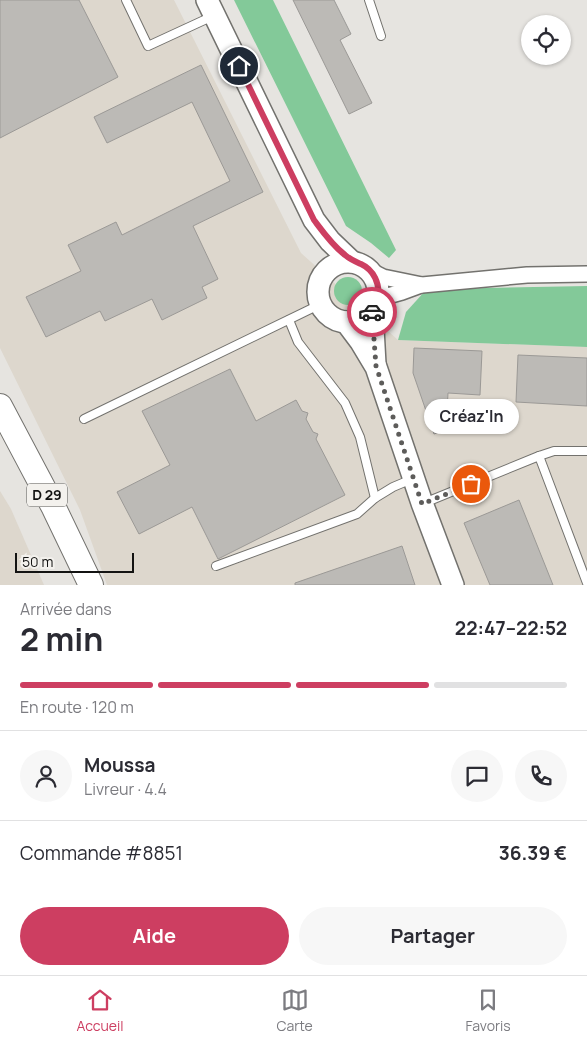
<!DOCTYPE html>
<html lang="fr">
<head>
<meta charset="utf-8">
<style>
	:root { --surface:#fff; --page:#f7f7f7; --text:#2b2b33; --muted:#7c7c81; --line:#e1e1e2; --accent:#cd3e61 }
	body { margin:0; font-family:Manrope,sans-serif; background:var(--page); color:var(--text); height:100vh; display:flex; flex-direction:column; font-size:19px; white-space:nowrap }
	* { box-sizing:border-box; margin:0 }
	p { font-size:16px; color:var(--muted) }
	.icon { flex:none; width:28px; height:28px; fill:none; stroke:currentColor; stroke-width:2; stroke-linecap:round; stroke-linejoin:round }
	.map { position:relative; height:585px; overflow:hidden }
	.side { display:flex; flex-direction:column; background:var(--surface); flex:1 }
	.side>* { flex:none }
	.tools { position:absolute; left:521px; top:15px; display:grid; gap:10px }
	.tools a { display:grid; place-items:center; width:50px; height:50px; border-radius:50%; background:var(--surface); box-shadow:0 1px 4px #0004; font-size:25px }
	.scale { position:absolute; left:15px; bottom:12px; width:119px; box-sizing:border-box; padding-left:5px; border:2px solid #131312; border-top:0; font-size:14px; line-height:18px; white-space:nowrap; color:#131312; -webkit-text-stroke:4px #f3f1ed; paint-order:stroke }
	.pin { position:absolute; display:grid; place-items:center; width:42px; height:42px; color:#fff; margin:-21px; border:2px solid #fff; border-radius:50%; box-shadow:0 1px 5px #0007 }
	.courier { position:absolute; display:grid; place-items:center; width:50px; height:50px; margin:-25px; border:4px solid #cd3e61; border-radius:50%; background:#fff; color:#222; box-shadow:0 1px 6px #0007 }
	.bubble { position:absolute; height:35px; border-radius:18px; background:var(--surface); box-shadow:0 1px 4px #0004; font-size:16px; font-weight:700; line-height:35px; text-align:center }
	.headline em { font-style:normal; font-weight:700 }
	.headline div { display:flex; flex-direction:column-reverse }
	.headline { display:flex; align-items:center; justify-content:space-between; height:85px; padding:0 20px }
	h1 { font-size:32px; font-weight:700; line-height:38px }
	.bar { display:grid; grid-template-columns:repeat(4,1fr); gap:8px 5px; align-content:center; height:60px; padding:0 20px }
	.bar i { height:6px; border-radius:4px; background:var(--line) }
	.bar .on { background:var(--accent) }
	.bar p { grid-column:span 4 }
	.line { display:flex; align-items:center; gap:12px; padding:0 20px; border-top:1px solid var(--line) }
	.line div { flex:1 }
	.round { display:grid; place-items:center; flex:none; width:52px; height:52px; border-radius:26px; background:var(--page) }
	.cta { display:flex; gap:10px; margin-top:auto; padding:10px 20px }
	.cta a { flex:1; height:58px; border-radius:30px; background:var(--accent); color:#fff; font-size:20px; font-weight:700; line-height:58px; text-align:center }
	.cta a+a { background:var(--page); color:var(--text) }
	.tabs { display:flex; justify-content:space-around; align-items:center; height:70px; border-top:1px solid var(--line); background:var(--surface); font-size:14px; color:var(--muted) }
	.tabs a { display:grid; justify-items:center; gap:2px }
	.tabs .on { color:var(--accent) }
	.map>svg:first-child { display:block }
</style>
</head>
<body>
<div class="map">
<svg width="587" height="585" viewBox="0 0 587 585">
	<rect width="100%" height="100%" fill="#e6e4e0"/>
	<!-- built -->
	<g fill="#ddd7cd">
		<polygon points="0,0 174,0 301,253 398,340 587,347 587,585 107,585 80,510 0,348"/>
		<polygon points="0,491 11,509 44,585 0,585"/>
	</g>
	<!-- green -->
	<g fill="#83c999">
		<polygon points="234,0 273,0 396,250 389,258 371,243 346,226"/>
		<circle cx="348" cy="291" r="14"/>
		<polygon points="587,286 587,347 398,340 406,312 425,291 485,288"/>
	</g>
	<!-- building -->
	<g fill="#bcbab6" stroke="#9b9996">
		<polygon points="0,0 79,0 118,77 0,138"/>
		<polygon points="293,0 334,0 351,34 340,40 372,103 349,114"/>
		<polygon points="201,65 263,192 193,226 218,279 202,287 207,298 162,320 152,299 105,321 100,311 46,337 26,297 81,271 68,245 116,222 122,235 230,181 192,102 107,143 94,117"/>
		<polygon points="414,348 482,351 480,395 448,393 446,430 434,434 413,373"/>
		<polygon points="518,355 587,358 587,406 516,402"/>
		<polygon points="230,369 256,421 296,400 302,411 308,413 306,419 313,432 318,434 316,439 345,495 218,559 192,507 139,534 117,492 170,465 142,411"/>
		<polygon points="519,500 553,585 490,585 464,523"/>
		<polygon points="402,546 415,585 295,585 295,583"/>
	</g>
	<g fill="none" stroke-linecap="round" stroke-linejoin="round">
		<!-- lane casing -->
		<g stroke="#73726e" stroke-width="10">
			<g id="lane">
				<polyline points="126,0 148,46 213,16"/>
				<polyline points="369,0 381,36"/>
				<polyline points="289,320 298,342 345,403 360,437 375,498"/>
				<polyline points="84,419 321,304"/>
				<polyline points="539,456 554,451 587,451"/>
				<polyline points="424,503 539,456 587,583"/>
				<polyline points="216,566 357,514 375,498 393,487 412,479"/>
			</g>
		</g>
		<!-- street casing -->
		<g stroke="#73726e" stroke-width="18">
			<g id="street">
				<polyline points="371,271 383,277 422,285 527,275 587,274"/>
				<polyline points="377,299 402,292 421,285"/>
			</g>
		</g>
		<!-- secondary casing -->
		<g stroke="#73726e" stroke-width="24">
			<g id="secondary">
				<polyline points="207,0 314,220 330,241 352,262"/>
				<circle cx="348" cy="292" r="30"/>
				<polyline points="372,310 375,364"/>
				<polyline points="346,322 361,342 376,367 422,503 453,585"/>
			</g>
		</g>
		<!-- primary casing -->
		<g stroke="#73726e" stroke-width="26">
			<polyline id="primary" points="0,406 54,508 91,585"/>
		</g>
		<!-- lane -->
		<use href="#lane" stroke="#fff" stroke-width="8"/>
		<!-- street -->
		<use href="#street" stroke="#fff" stroke-width="15"/>
		<!-- secondary -->
		<use href="#secondary" stroke="#fff" stroke-width="21"/>
		<!-- primary -->
		<use href="#primary" stroke="#fff" stroke-width="24"/>
	</g>
	<g fill="none" stroke-linecap="round" stroke-linejoin="round">
		<!-- done -->
		<polyline stroke="#5d5c5a" stroke-width="5" stroke-dasharray="0 9" points="372,312 376,366 422,504 471,484"/>
		<!-- route -->
		<path stroke="#cd3e61" stroke-width="6" d="M 239,66 L 314,220 C 323,232 332,245 345,255 C 351,260 354,261 361,264 C 374,270 380,284 378,297 C 377,302 374,307 372,312"/>
	</g>
	<g text-anchor="middle" stroke-width="4" stroke-linejoin="round" paint-order="stroke">
		<!-- shield labels -->
		<rect fill="#f3f1ed" stroke="#565654" stroke-width="1" x="27" y="483.5" width="40" height="23" rx="4"/>
		<g font-size="14" font-weight="bold" fill="#131312">
			<text x="47" y="500">D 29</text>
		</g>
	</g>
</svg>
<div class="tools">
<a><svg class="icon" aria-label="locate" viewBox="0 0 24 24"><circle cx="12" cy="12" r="6"/><path d="M12 2v4M12 18v4M2 12h4M18 12h4"/></svg></a>
</div>
<div class="scale">50 m</div>
<div class="pin" style="left:471px;top:484px;background:#ea580c"><svg class="icon" aria-label="bag" viewBox="0 0 24 24"><path d="M5 8h14l-1 12H6zM9 8a3 3 0 0 1 6 0"/></svg></div>
<div class="pin" style="left:239px;top:66px;background:#1f2937"><svg class="icon" aria-label="home" viewBox="0 0 24 24"><path d="M3 11l9-7 9 7M6 9v11h12V9"/></svg></div>
<div class="courier" style="left:372px;top:312px"><svg class="icon" aria-label="car" viewBox="0 0 24 24"><path d="M5 17H2v-5l4-1 3-4h7l3 4 3 1v5h-3M9 17h6M6 11h13"/><circle cx="7" cy="17" r="2"/><circle cx="17" cy="17" r="2"/></svg></div>
<div class="bubble" style="left:424px;top:399px;width:95px">Créaz'In</div>
</div>
<section class="side">
<div class="headline"><div><h1>2 min</h1><p>Arrivée dans</p></div><em>22:47–22:52</em></div>
<div class="bar"><i class="on"></i><i class="on"></i><i class="on"></i><i></i><p>En route · 120 m</p></div>
<div class="line" style="height:90px"><a class="round"><svg class="icon" aria-label="person" viewBox="0 0 24 24"><circle cx="12" cy="8" r="4"/><path d="M4 21q1-7 8-7t8 7"/></svg></a><div><b>Moussa</b><p>Livreur · 4.4</p></div><a class="round"><svg class="icon" aria-label="chat" viewBox="0 0 24 24"><path d="M4 5h16v11H9l-5 4z"/></svg></a><a class="round"><svg class="icon" aria-label="phone" viewBox="0 0 24 24"><path d="M5 4h4l2 5-3 2q2 4 5 5l2-3 5 2v4C11 20 4 13 5 4z"/></svg></a></div>
<div class="line" style="height:65px"><div>Commande #8851</div><b>36.39 €</b></div>
<div class="cta"><a>Aide</a><a>Partager</a></div>
</section>
<nav class="tabs">
<a class="on"><svg class="icon" aria-label="home" viewBox="0 0 24 24"><path d="M3 11l9-7 9 7M6 9v11h12V9"/></svg>Accueil</a>
<a><svg class="icon" aria-label="map" viewBox="0 0 24 24"><path d="M3 6l6-2 6 2 6-2v14l-6 2-6-2-6 2zM9 4v14M15 6v14"/></svg>Carte</a>
<a><svg class="icon" aria-label="saved" viewBox="0 0 24 24"><path d="M7 4h10v16l-5-4-5 4z"/></svg>Favoris</a>
</nav>
</body>
</html>
